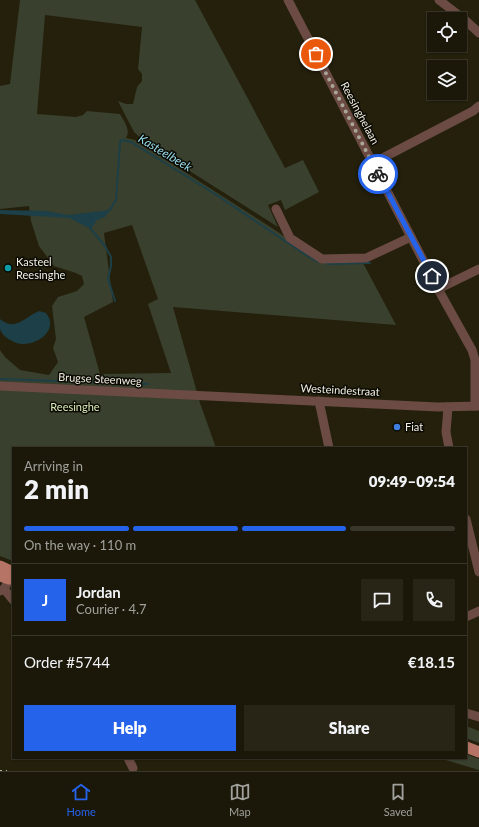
<!DOCTYPE html>
<html lang="en">
<head>
<meta charset="utf-8">
<style>
	:root { --surface:#1b1809; --page:#282517; --text:#f1f3f6; --muted:#a0a09c; --line:#39372a; --accent:#2563eb }
	body { margin:0; font-family:Lato,sans-serif; background:var(--page); color:var(--text); height:100vh; display:flex; flex-direction:column; font-size:15px; white-space:nowrap }
	* { box-sizing:border-box; margin:0 }
	p { font-size:13px; color:var(--muted) }
	.icon { flex:none; width:22px; height:22px; fill:none; stroke:currentColor; stroke-width:2; stroke-linecap:round; stroke-linejoin:round }
	.map { position:relative; flex:1; overflow:hidden }
	.drawer { position:absolute; left:12px; top:447px; width:455px; height:312px; display:flex; flex-direction:column; background:var(--surface); border-radius:0px; box-shadow:0 1px 3px #0004,0 0 0 1px var(--line) }
	.drawer>* { flex:none }
	.fabs { position:absolute; left:427px; top:12px; display:grid; gap:8px }
	.fabs a { display:grid; place-items:center; width:40px; height:40px; border-radius:0px; background:var(--surface); box-shadow:0 1px 3px #0004,0 0 0 1px var(--line); font-size:20px }
	.pin { position:absolute; display:grid; place-items:center; width:34px; height:34px; color:#fff; margin:-17px; border:2px solid #fff; border-radius:50%; box-shadow:0 1px 4px #0007 }
	.courier { position:absolute; display:grid; place-items:center; width:40px; height:40px; margin:-20px; border:3px solid #2563eb; border-radius:50%; background:#fff; color:#222; box-shadow:0 1px 5px #0007 }
	.overview em { font-style:normal; font-weight:800 }
	.overview div { display:flex; flex-direction:column-reverse }
	.overview { display:flex; align-items:center; justify-content:space-between; height:68px; padding:0 12px }
	h1 { font-size:26px; font-weight:800; line-height:30px }
	.bar { display:grid; grid-template-columns:repeat(4,1fr); gap:6px 4px; align-content:center; height:48px; padding:0 12px }
	.bar i { height:5px; border-radius:3px; background:var(--line) }
	.bar .selected { background:var(--accent) }
	.bar p { grid-column:span 4 }
	.line { display:flex; align-items:center; gap:10px; padding:0 12px; border-top:1px solid var(--line) }
	.line div { flex:1 }
	.round { display:grid; place-items:center; flex:none; width:42px; height:42px; border-radius:0px; background:var(--page) }
	.action { display:flex; gap:8px; margin-top:auto; padding:8px 12px }
	.action a { flex:1; height:46px; border-radius:0px; background:var(--accent); color:#fff; font-size:16px; font-weight:800; line-height:46px; text-align:center }
	.action a+a { background:var(--page); color:var(--text) }
	.tabs { display:flex; justify-content:space-around; align-items:center; height:56px; border-top:1px solid var(--line); background:var(--surface); font-size:11px; color:var(--muted) }
	.tabs a { display:grid; justify-items:center; gap:2px }
	.tabs .selected { color:var(--accent) }
	.map>svg:first-child { display:block }
</style>
</head>
<body>
<div class="map">
<svg width="479" height="771" viewBox="0 0 479 771">
	<rect width="100%" height="100%" fill="#24200c"/>
	<!-- green -->
	<g fill="#39402d" fill-rule="evenodd">
		<path d="M 20,0 L 195,0 L 285,168 L 303,160 L 319,192 L 285,210 L 281,200 L 268,205 L 278,227 L 147,144 L 134,132 L 118,101 L 126,104 L 133,104 L 137,87 L 142,81 L 142,74 L 138,69 L 142,27 L 45,15 L 37,114 L 76,117 L 83,115 L 87,111 L 120,114 C 124,121 131,130 126,138 L 135,140 L 278,232 L 314,258 L 362,261 L 396,325 L 173,307 L 200,403 L 216,448 L 13,448 L 13,561 L 0,556 L 0,350 L 5,357 L 20,370 L 49,375 L 58,362 L 53,348 L 56,339 L 52,306 L 58,297 L 77,291 L 84,284 L 82,276 L 76,273 L 54,266 L 39,246 L 31,221 L 29,206 L 0,209 L 0,86 L 10,84 ZM 132,225 L 158,299 L 148,304 L 171,373 L 100,374 L 84,317 L 113,302 L 104,233 Z"/>
		<polygon points="466,726 479,731 479,743 466,738"/>
		<polygon points="466,754 479,759 479,770 439,758 466,758"/>
	</g>
	<!-- water -->
	<g fill="#1d3f47">
		<polygon points="0,210 47,211 68,215 110,210 105,217 97,220 91,229 69,218 0,214"/>
		<path d="M 39,311 L 46,313 C 59,329 39,345 22,344 C 17,344 12,341 7,338 C 4,336 1,332 0,329 C 0,326 0,322 0,319 C 15,332 25,317 39,311 Z"/>
	</g>
	<g fill="none" stroke-linecap="round" stroke-linejoin="round">
		<!-- stream -->
		<g stroke="#1d3f47" stroke-width="2">
			<polyline points="108,211 110,210 116,200 120,142 122,140 131,142 212,192 306,255 318,262"/>
			<polyline points="90,228 105,246 111,257 111,266 108,279 115,301"/>
			<polyline points="325,263 330,264 370,263"/>
			<polyline points="0,379 148,384"/>
		</g>
		<!-- minor -->
		<g stroke="#6b4b44" stroke-width="9">
			<polyline points="288,0 438,289 472,350 475,360 475,406"/>
			<polyline points="439,0 465,20 479,33"/>
			<polyline points="373,163 473,111 479,106"/>
			<polyline points="276,209 290,238 322,259 366,258 411,237"/>
			<polyline points="438,289 479,269"/>
			<polyline points="0,386 438,407 479,406"/>
			<polyline points="319,401 329,448"/>
			<polyline points="448,407 446,432 449,448"/>
			<polyline points="466,519 479,572"/>
			<polyline points="4,589 13,600"/>
			<polyline points="0,591 4,589 13,573"/>
			<polyline points="466,617 479,611"/>
			<polyline points="466,713 479,717"/>
			<polyline points="128,758 133,768"/>
		</g>
		<!-- major -->
		<g stroke="#b67466" stroke-width="11">
			<polyline points="0,566 13,572"/>
			<polyline points="0,576 9,579"/>
			<polyline points="466,747 479,752"/>
		</g>
		<!-- rail -->
		<polyline stroke="#b7b4a5" stroke-width="2" stroke-dasharray="2 4" stroke-linecap="butt" points="0,771 7,771"/>
	</g>
	<g fill="none" stroke-linecap="round" stroke-linejoin="round">
		<!-- done -->
		<polyline stroke="#aaa798" stroke-width="4" stroke-dasharray="0 7.2" points="316,54 378,174"/>
		<!-- route -->
		<polyline stroke="#2563eb" stroke-width="5" points="378,174 432,276"/>
	</g>
	<!-- markers -->
	<circle fill="#0f9aa8" stroke="#0b0a03" stroke-width="1.5" cx="8" cy="268" r="4"/>
	<circle fill="#3f7fe0" stroke="#0b0a03" stroke-width="1.5" cx="397" cy="427" r="4"/>
	<g text-anchor="middle" stroke-width="3" stroke-linejoin="round" paint-order="stroke">
		<!-- street labels -->
		<g font-size="11" fill="#f2f0e3" stroke="#0b0a03">
			<text transform="translate(360 113) rotate(62)" y="4">Reesinghelaan</text>
			<text transform="translate(100 379) rotate(3)" y="4">Brugse Steenweg</text>
			<text transform="translate(340 390) rotate(3)" y="4">Westeindestraat</text>
		</g>
		<!-- poi labels -->
		<g font-size="11" fill="#f2f0e3" stroke="#0b0a03" text-anchor="start">
			<text x="16" y="266">Kasteel<tspan x="16" dy="13">Reesinghe</tspan></text>
			<text x="405" y="431">Fiat</text>
		</g>
		<!-- park labels -->
		<g font-size="11" fill="#daedb9" stroke="#0b0a03">
			<text x="75" y="411">Reesinghe</text>
		</g>
		<!-- water labels -->
		<g font-size="12" font-style="italic" fill="#97dbeb" stroke="#0b0a03">
			<text transform="translate(165 153) rotate(31)" y="4">Kasteelbeek</text>
		</g>
	</g>
</svg>
<div class="fabs">
<a><svg class="icon" aria-label="locate" viewBox="0 0 24 24"><circle cx="12" cy="12" r="6"/><path d="M12 2v4M12 18v4M2 12h4M18 12h4"/></svg></a>
<a><svg class="icon" aria-label="layers" viewBox="0 0 24 24"><path d="M12 4l9 5-9 5-9-5zM3 14l9 5 9-5"/></svg></a>
</div>
<div class="pin" style="left:316px;top:54px;background:#ea580c"><svg class="icon" aria-label="bag" viewBox="0 0 24 24"><path d="M5 8h14l-1 12H6zM9 8a3 3 0 0 1 6 0"/></svg></div>
<div class="pin" style="left:432px;top:276px;background:#1f2937"><svg class="icon" aria-label="home" viewBox="0 0 24 24"><path d="M3 11l9-7 9 7M6 9v11h12V9"/></svg></div>
<div class="courier" style="left:378px;top:174px"><svg class="icon" aria-label="bike" viewBox="0 0 24 24"><circle cx="6" cy="16" r="4"/><circle cx="18" cy="16" r="4"/><path d="M6 16l4-8h5l3 8M10 8l3 8H6M13 5h3"/></svg></div>
<section class="drawer">
<div class="overview"><div><h1>2 min</h1><p>Arriving in</p></div><em>09:49–09:54</em></div>
<div class="bar"><i class="selected"></i><i class="selected"></i><i class="selected"></i><i></i><p>On the way · 110 m</p></div>
<div class="line" style="height:72px"><b class="round" style="background:var(--accent);color:#fff">J</b><div><b>Jordan</b><p>Courier · 4.7</p></div><a class="round"><svg class="icon" aria-label="chat" viewBox="0 0 24 24"><path d="M4 5h16v11H9l-5 4z"/></svg></a><a class="round"><svg class="icon" aria-label="phone" viewBox="0 0 24 24"><path d="M5 4h4l2 5-3 2q2 4 5 5l2-3 5 2v4C11 20 4 13 5 4z"/></svg></a></div>
<div class="line" style="height:52px"><div>Order #5744</div><b>€18.15</b></div>
<div class="action"><a>Help</a><a>Share</a></div>
</section>
</div>
<nav class="tabs">
<a class="selected"><svg class="icon" aria-label="home" viewBox="0 0 24 24"><path d="M3 11l9-7 9 7M6 9v11h12V9"/></svg>Home</a>
<a><svg class="icon" aria-label="map" viewBox="0 0 24 24"><path d="M3 6l6-2 6 2 6-2v14l-6 2-6-2-6 2zM9 4v14M15 6v14"/></svg>Map</a>
<a><svg class="icon" aria-label="saved" viewBox="0 0 24 24"><path d="M7 4h10v16l-5-4-5 4z"/></svg>Saved</a>
</nav>
</body>
</html>
